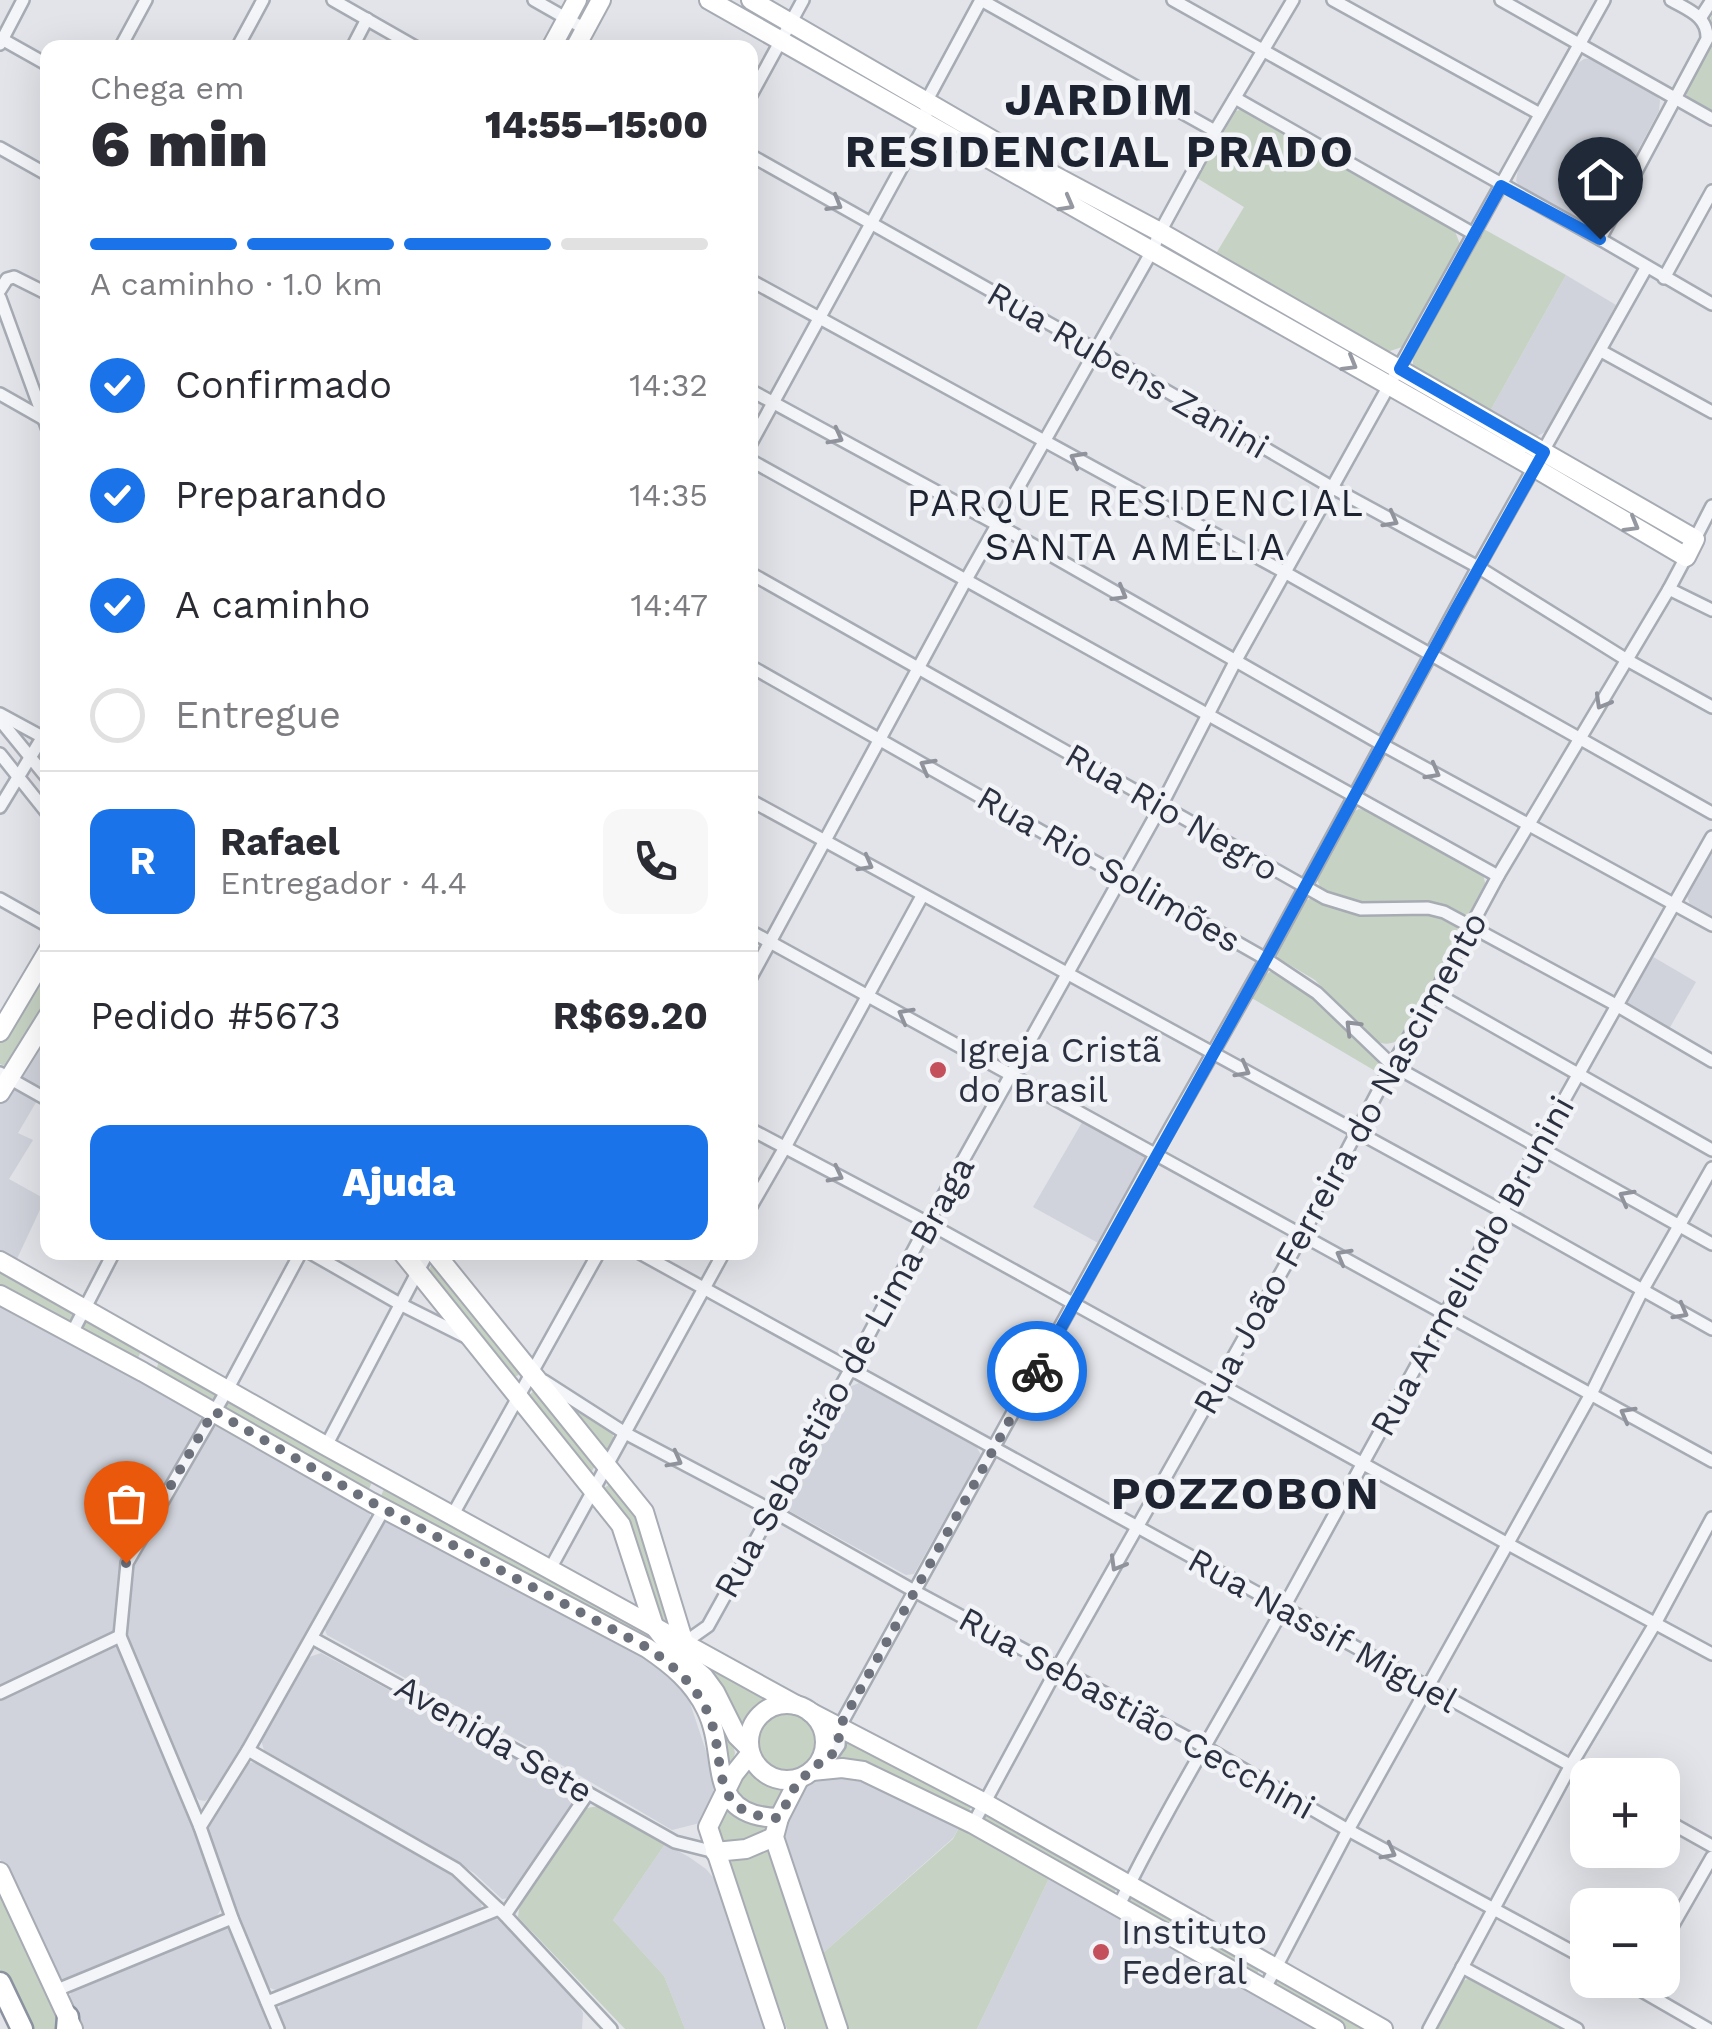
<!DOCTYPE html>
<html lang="pt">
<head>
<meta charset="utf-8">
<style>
	:root { --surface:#fff; --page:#f7f7f7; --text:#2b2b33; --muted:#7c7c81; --line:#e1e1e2; --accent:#1a73e8 }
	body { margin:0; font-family:"Work Sans",sans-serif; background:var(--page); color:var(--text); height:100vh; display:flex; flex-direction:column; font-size:38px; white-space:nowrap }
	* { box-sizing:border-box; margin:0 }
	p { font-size:32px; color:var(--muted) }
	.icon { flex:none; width:55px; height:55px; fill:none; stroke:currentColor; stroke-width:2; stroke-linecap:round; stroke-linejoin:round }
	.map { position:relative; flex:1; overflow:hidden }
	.sheet { position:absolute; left:40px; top:40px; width:718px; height:1220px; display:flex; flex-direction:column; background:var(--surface); border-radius:20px; box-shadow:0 10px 40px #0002 }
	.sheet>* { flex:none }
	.tools { position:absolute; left:1570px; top:1758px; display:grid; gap:20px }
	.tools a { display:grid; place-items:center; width:110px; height:110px; border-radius:20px; background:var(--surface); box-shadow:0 10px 40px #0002; font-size:50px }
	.pin { position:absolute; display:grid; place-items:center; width:85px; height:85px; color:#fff; margin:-102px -42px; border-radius:50% 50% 50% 0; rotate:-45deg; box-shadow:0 0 10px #0007 }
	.pin .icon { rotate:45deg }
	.courier { position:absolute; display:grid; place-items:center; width:100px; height:100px; margin:-50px; border:8px solid #1a73e8; border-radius:50%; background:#fff; color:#222; box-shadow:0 2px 12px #0007 }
	.head em { font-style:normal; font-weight:800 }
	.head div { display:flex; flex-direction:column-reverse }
	.head { display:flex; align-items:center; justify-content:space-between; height:170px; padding:0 50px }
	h1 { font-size:65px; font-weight:800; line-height:75px }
	.bar { display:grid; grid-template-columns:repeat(4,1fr); gap:15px 10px; align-content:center; height:120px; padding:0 50px }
	.bar i { height:12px; border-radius:8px; background:var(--line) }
	.bar .active { background:var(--accent) }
	.bar p { grid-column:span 4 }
	.line { display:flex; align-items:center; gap:25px; padding:0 50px; border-top:2px solid var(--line) }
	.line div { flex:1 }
	.round { display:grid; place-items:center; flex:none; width:105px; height:105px; border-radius:20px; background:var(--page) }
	ol { padding:0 50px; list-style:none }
	li { display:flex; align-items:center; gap:30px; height:110px }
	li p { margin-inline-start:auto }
	li .icon { padding:10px; border-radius:50%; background:var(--accent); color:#fff; stroke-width:4 }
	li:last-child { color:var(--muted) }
	li i { width:55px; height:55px; border:5px solid var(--line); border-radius:50% }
	.cta { display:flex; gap:20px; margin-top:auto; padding:20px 50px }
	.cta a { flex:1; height:115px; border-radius:20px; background:var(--accent); color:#fff; font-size:40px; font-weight:800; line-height:115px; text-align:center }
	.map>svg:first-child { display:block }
</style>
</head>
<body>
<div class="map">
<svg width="1712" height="2029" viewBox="0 0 1712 2029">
	<rect width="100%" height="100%" fill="#e2e4e9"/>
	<!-- built -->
	<g fill="#d0d3db">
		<polygon points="1592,58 1653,92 1660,100 1659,111 1602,217 1594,224 1588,224 1520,187 1516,181 1518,170 1577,64 1584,59"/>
		<polygon points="1566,275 1616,305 1545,432 1532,439 1489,413"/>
		<polygon points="1712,852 1712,917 1690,905 1687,896"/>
		<polygon points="1650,955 1696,982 1669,1029 1632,1009 1628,1003 1628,994"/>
		<polygon points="47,1026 47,1094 23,1080 22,1070"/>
		<polygon points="20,1088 38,1099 18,1133 33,1140 9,1179 45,1199 15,1263 0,1255 0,1104 10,1089"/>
		<polygon points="1084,1119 1142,1151 1145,1156 1144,1162 1100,1244 1033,1207"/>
		<polygon points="0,1300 195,1408 201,1415 200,1422 123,1561 118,1616 114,1633 0,1688"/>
		<polygon points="859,1383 976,1446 981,1455 914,1574 906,1575 786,1509 785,1502 849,1387"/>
		<polygon points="219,1422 370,1507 370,1522 242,1746 210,1797 205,1801 199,1800 193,1793 127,1641 126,1633 131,1566 211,1425"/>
		<polygon points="392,1519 644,1651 683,1682 715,1778 711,1806 700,1823 672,1830 543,1754 327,1635 324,1627 385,1522"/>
		<polygon points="113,1645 120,1647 194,1830 222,1908 216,1917 63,1981 56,1978 0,1859 0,1699"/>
		<polygon points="321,1653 529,1766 571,1793 574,1802 510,1898 502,1899 474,1873 459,1863 265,1754 260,1736 309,1657"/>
		<polygon points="257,1762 452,1874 468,1885 482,1905 478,1911 276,1990 267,1987 207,1834 209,1821 246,1763"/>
		<polygon points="852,1772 961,1824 953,1838 822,1954 783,1835 785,1821 803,1785 817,1774"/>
		<polygon points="665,1844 689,1857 706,1869 725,1891 770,2029 685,2029 664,1976 613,1920"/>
		<polygon points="1050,1876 1324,2029 977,2029"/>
		<polygon points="491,1918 501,1920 573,1993 583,2013 582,2029 285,2029 278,2010 284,2000"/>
		<polygon points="222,1927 231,1930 269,2029 80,2029 67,2001 73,1989"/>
	</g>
	<!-- green -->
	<g fill="#c6d2c3">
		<path d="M 1712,15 L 1712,112 L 1687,97 L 1685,87 C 1695,68 1712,45 1709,23 Z"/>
		<polygon points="1243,109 1454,229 1460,244 1402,347 1384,353 1214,257 1244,207 1197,178 1236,111"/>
		<polygon points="1482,228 1566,275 1489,413 1413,370 1413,355"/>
		<polygon points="1167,244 1389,373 1387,375 1165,248"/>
		<path d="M 1359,809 L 1372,811 L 1483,874 L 1486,887 L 1472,912 L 1464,915 C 1450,910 1439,904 1424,903 C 1389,901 1351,909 1320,887 L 1317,879 L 1319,872 L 1351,813 Z"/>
		<path d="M 1313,898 C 1328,904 1343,911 1359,913 C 1392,918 1425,907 1455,923 L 1459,933 L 1457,939 L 1400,1039 C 1391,1045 1384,1045 1374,1040 L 1315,980 L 1278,958 L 1275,950 L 1304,901 Z"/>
		<polygon points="47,962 47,1005 11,1064 5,1066 0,1064 0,1043"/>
		<path d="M 1271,971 C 1303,978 1359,1041 1383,1066 L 1382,1075 L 1250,997 L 1262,977 Z"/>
		<polygon points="435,1264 522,1370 520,1374 513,1378 431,1276 430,1267"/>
		<polygon points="0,1267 74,1312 71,1320 63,1322 0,1287"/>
		<polygon points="89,1317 137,1344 141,1351 138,1358 132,1360 79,1328 83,1320"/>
		<polygon points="159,1361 218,1395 215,1401 207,1403 155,1374"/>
		<polygon points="534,1391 539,1392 597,1462 592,1471 584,1470 530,1401 529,1395"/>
		<polygon points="233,1397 369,1476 372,1482 369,1489 361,1491 293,1453 221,1406 225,1399"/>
		<polygon points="560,1398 612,1431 614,1441 609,1449 604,1450"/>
		<polygon points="612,1483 634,1509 675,1629 662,1623 604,1492 604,1488"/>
		<polygon points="393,1488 651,1629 686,1664 732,1741 735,1753 730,1773 690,1678 380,1498 384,1489"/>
		<polygon points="683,1646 775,1699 756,1710 746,1727 738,1725"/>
		<circle cx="786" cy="1742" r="32"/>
		<polygon points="850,1742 972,1805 969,1811 963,1813 836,1762 846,1743"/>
		<path d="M 750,1763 C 758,1779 772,1781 787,1785 L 775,1809 L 750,1809 L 734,1790 Z"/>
		<path d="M 725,1803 L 762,1824 L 767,1828 C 756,1844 742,1842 723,1843 L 716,1831 Z"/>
		<polygon points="598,1806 665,1844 613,1920 664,1976 685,2029 625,2029 518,1917 520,1903 582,1809"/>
		<polygon points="985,1812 1117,1887 1113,1896 984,1825 982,1818"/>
		<polygon points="961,1824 1050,1876 977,2029 848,2029 822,1954 953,1839"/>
		<polygon points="759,1849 768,1852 832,2029 787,2029 729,1865 738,1854"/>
		<polygon points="0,1886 66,2029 27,2029 0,1969"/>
		<polygon points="1131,1896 1260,1967 1256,1976 1127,1903"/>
		<polygon points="1275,1977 1375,2029 1344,2029 1272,1984"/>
		<polygon points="1471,1978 1566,2029 1437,2029 1462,1981"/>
	</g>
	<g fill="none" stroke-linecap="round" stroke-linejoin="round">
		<!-- street casing -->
		<g stroke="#a7abb3" stroke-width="16">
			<g id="street">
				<polyline points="333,0 417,48"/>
				<polyline points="534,0 585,29"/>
				<polyline points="981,0 1215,131"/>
				<polyline points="1173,0 1600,239 1712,304"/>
				<polyline points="1333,0 1540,114"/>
				<polyline points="1501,0 1712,119"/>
				<polyline points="1701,17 1712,0"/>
				<polyline points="0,38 48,65"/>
				<polyline points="0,44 23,0"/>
				<polyline points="120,48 146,0"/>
				<polyline points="237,48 263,0"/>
				<polyline points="352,48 367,19"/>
				<polyline points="750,97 803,0"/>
				<polyline points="1235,98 1474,234"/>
				<polyline points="0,148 48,175"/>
				<polyline points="750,155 1096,350 1333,488 1478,567 1627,660 1712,707"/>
				<path d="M 1600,239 L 1707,39 C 1708,16 1688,10 1671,0"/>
				<polyline points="1664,278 1712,191"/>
				<polyline points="750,280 1286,573 1712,813"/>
				<polyline points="0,290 7,279 14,277 48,294"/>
				<polyline points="0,298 48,430"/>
				<polyline points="1601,351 1712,412"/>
				<polyline points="750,390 998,525 1383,745 1712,925"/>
				<polyline points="0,394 44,419"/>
				<polyline points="750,445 926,123 926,102 981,0"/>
				<polyline points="750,460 1498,876"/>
				<polyline points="1695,539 1712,506"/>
				<polyline points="750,573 1325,898 1361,909 1428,908 1444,912 1616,1005 1712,1061"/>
				<polyline points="1669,589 1712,610"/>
				<polyline points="750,666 1266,959 1317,993 1392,1065 1712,1244"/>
				<polyline points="0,714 48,740"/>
				<polyline points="0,720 48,779"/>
				<polyline points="0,754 48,814"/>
				<polyline points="750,800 1502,1211 1712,1329"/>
				<polyline points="0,807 42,738"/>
				<polyline points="0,899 48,926"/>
				<polyline points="750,931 1712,1461"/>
				<polyline points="750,979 967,578 1152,251 1160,232 1215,131 1293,0"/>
				<polyline points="1435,993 1712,1150"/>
				<polyline points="0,1073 48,1100"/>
				<polyline points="750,1129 928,1223 1508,1544 1712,1654"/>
				<polyline points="750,1208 784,1149 922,896"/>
				<polyline points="309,1252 400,1304 464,1336"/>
				<polyline points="638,1252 1588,1775"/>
				<polyline points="72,1333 114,1252"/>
				<polyline points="544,1381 625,1433 771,1510 916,1592 1203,1746 1348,1830 1588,1960"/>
				<polyline points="326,1446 428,1252"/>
				<polyline points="452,1516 599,1252"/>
				<polyline points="550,1569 724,1252"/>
				<polyline points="312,1638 537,1762 588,1793 675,1842 715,1852"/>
				<polyline points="684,1643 708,1626 850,1370 928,1223 1161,806 1236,660 1604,0"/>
				<polyline points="0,1693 120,1636"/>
				<polyline points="248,1750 456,1869 505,1915 611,2029"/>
				<polyline points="818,1764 827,1762 839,1745 840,1726 1156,1153 1266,959 1478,567 1646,268"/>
				<polyline points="1662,1818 1712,1846"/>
				<polyline points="973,1824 1058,1667 1303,1234 1392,1065 1435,993 1498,876 1669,589 1686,557"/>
				<polyline points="200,1827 248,1750 385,1507"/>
				<path d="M 1118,1907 C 1170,1801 1233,1700 1290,1596 C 1429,1342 1569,1089 1712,837"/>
				<polyline points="505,1915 588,1793"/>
				<polyline points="1662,1944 1712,1857"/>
				<polyline points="1462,1967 1577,2029"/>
				<polyline points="1623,1980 1708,2029"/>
				<polyline points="57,1990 232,1918"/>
				<polyline points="1264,1990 1348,1830 1591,1394 1642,1291 1712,1168"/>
				<polyline points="267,2002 499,1909"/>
				<polyline points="278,2029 232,1918 200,1827 120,1636 127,1563 227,1390 301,1252"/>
				<polyline points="1429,2029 1571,1765 1656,1622 1712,1518"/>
			</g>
		</g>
		<!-- secondary casing -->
		<g stroke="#a7abb3" stroke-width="22">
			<g id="secondary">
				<polyline points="709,0 1535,468 1686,557 1695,539 1160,232 1051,174 751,0"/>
				<polyline points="551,48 577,0"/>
				<polyline points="575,48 601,0"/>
				<polyline points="0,1032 48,951"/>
				<polyline points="0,1093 48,1016"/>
				<polyline points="402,1252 621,1525 654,1626 671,1648 704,1677 715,1692 737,1736 748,1747"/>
				<polyline points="434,1252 644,1512 684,1643"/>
				<polyline points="0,1261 326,1446 796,1705"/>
				<path d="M 0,1295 L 143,1372 L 371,1502 L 647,1648 C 672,1665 693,1682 706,1709 C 730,1757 702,1816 779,1818"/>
				<circle cx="787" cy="1742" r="38"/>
				<polyline points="810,1712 983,1802 1383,2029"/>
				<polyline points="750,1754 734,1774 708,1827 775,2029"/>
				<polyline points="812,1771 842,1768 863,1771 973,1824 1335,2029"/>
				<polyline points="799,1779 779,1818 774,1837 838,2029"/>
				<polyline points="715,1852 746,1849 774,1837"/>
				<polyline points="0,1872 73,2029"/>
			</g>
		</g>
		<!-- highway casing -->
		<g stroke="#8a919f" stroke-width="25">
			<g id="highway">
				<polyline points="0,1983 22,2029"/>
				<polyline points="67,2029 68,2017"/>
			</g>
		</g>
		<!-- street -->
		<use href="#street" stroke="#f4f5f8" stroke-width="11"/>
		<!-- secondary -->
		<use href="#secondary" stroke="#fff" stroke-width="18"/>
		<!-- highway -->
		<use href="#highway" stroke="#fff" stroke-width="20"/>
	</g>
	<!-- one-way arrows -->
	<defs><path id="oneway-chevron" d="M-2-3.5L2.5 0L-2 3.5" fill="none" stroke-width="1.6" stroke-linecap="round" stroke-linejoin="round" transform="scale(2.5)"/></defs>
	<g stroke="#90939c">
		<use href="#oneway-chevron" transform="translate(835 204) rotate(30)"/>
		<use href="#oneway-chevron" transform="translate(836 437) rotate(28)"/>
		<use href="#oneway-chevron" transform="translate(1077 459) rotate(-151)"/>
		<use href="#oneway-chevron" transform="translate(1391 520) rotate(29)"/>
		<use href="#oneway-chevron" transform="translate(1120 594) rotate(30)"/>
		<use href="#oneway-chevron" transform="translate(1602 702) rotate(120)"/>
		<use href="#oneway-chevron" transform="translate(927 766) rotate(-151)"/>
		<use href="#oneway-chevron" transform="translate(1433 772) rotate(29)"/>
		<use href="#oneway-chevron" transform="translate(866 864) rotate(29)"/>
		<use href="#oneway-chevron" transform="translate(905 1015) rotate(-151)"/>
		<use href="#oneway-chevron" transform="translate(1352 1027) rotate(-135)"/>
		<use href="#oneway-chevron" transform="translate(1243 1070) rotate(29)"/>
		<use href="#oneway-chevron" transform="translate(836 1175) rotate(27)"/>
		<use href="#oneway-chevron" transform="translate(1626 1197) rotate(-151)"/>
		<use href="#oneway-chevron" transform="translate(1343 1256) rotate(-151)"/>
		<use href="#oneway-chevron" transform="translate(1681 1312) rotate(29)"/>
		<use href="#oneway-chevron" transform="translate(1627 1414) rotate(-151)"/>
		<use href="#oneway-chevron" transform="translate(675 1460) rotate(28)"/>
		<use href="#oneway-chevron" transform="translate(1117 1564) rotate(120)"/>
		<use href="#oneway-chevron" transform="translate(1389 1852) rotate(28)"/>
	</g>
	<g stroke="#9598a0">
		<use href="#oneway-chevron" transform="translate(1067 204) rotate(29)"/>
		<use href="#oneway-chevron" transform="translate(1350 364) rotate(30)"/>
		<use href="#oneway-chevron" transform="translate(1632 525) rotate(30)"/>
	</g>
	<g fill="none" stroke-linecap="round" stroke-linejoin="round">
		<!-- done -->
		<path stroke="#6b707b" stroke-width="10" stroke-dasharray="0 18" d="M 126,1563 L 214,1411 L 371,1502 L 648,1648 C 672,1665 693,1682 706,1709 C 730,1756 702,1816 779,1818 L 799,1779 L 812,1772 L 818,1764 L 827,1762 L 838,1745 L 840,1726 L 1037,1371"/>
		<!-- route -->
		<polyline stroke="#1a73e8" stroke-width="12" points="1037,1371 1266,959 1456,609 1544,452 1400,369 1501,186 1600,239"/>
	</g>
	<!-- markers -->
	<g fill="#c4505b" stroke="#f1f3f7" stroke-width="4">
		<circle cx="938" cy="1070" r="10"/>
		<circle cx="1101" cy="1952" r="10"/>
	</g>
	<g text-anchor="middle" stroke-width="9" stroke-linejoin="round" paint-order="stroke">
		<!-- street labels -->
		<g font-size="35" fill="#2b3140" stroke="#f1f3f7">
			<text transform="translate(1128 370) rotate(30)" y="12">Rua Rubens Zanini</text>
			<text transform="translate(1172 812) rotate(30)" y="12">Rua Rio Negro</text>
			<text transform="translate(1109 869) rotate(30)" y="12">Rua Rio Solimões</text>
			<text transform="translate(1340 1163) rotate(-61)" y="12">Rua João Ferreira do Nascimento</text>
			<text transform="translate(1472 1266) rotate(-61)" y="12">Rua Armelindo Brunini</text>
			<text transform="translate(844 1377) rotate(-61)" y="12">Rua Sebastião de Lima Braga</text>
			<text transform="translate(1323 1630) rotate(29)" y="12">Rua Nassif Miguel</text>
			<text transform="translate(1137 1713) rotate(29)" y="12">Rua Sebastião Cecchini</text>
			<text transform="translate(494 1739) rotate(30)" y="12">Avenida Sete</text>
		</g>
		<!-- poi labels -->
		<g font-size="35" fill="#2b3140" stroke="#f1f3f7" text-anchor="start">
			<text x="958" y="1062">Igreja Cristã<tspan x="958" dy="40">do Brasil</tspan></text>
			<text x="1121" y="1944">Instituto<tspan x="1121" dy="40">Federal</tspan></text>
		</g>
		<!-- neighbourhood labels -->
		<g font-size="38" letter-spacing="2.5" fill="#1d2331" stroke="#f1f3f7">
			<text x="1136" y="516">PARQUE RESIDENCIAL<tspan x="1136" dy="44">SANTA AMÉLIA</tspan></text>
		</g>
		<!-- district labels -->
		<g font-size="45" font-weight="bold" letter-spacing="2.5" fill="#1d2331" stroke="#f1f3f7">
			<text x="1100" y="115">JARDIM<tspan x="1100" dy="52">RESIDENCIAL PRADO</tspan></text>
			<text x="1246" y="1509">POZZOBON</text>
		</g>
	</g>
</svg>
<div class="tools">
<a>+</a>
<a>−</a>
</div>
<div class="pin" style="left:126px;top:1563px;background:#ea580c"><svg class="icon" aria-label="bag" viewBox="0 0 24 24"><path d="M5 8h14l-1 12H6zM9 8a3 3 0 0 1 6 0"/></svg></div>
<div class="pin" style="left:1600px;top:239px;background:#1f2937"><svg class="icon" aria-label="home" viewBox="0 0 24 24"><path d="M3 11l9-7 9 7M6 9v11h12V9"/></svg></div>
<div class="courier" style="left:1037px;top:1371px"><svg class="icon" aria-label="bike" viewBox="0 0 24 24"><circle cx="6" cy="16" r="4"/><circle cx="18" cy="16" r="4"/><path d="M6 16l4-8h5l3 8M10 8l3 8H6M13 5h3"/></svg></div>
<section class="sheet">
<div class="head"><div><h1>6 min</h1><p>Chega em</p></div><em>14:55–15:00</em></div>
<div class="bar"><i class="active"></i><i class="active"></i><i class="active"></i><i></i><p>A caminho · 1.0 km</p></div>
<ol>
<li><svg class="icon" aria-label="check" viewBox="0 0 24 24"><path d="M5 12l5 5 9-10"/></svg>Confirmado<p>14:32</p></li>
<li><svg class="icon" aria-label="check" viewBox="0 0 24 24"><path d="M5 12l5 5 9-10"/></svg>Preparando<p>14:35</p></li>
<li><svg class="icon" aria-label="check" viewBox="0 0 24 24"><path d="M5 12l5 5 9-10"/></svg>A caminho<p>14:47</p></li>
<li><i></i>Entregue</li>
</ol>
<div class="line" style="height:180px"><b class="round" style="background:var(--accent);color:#fff">R</b><div><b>Rafael</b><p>Entregador · 4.4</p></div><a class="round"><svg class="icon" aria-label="phone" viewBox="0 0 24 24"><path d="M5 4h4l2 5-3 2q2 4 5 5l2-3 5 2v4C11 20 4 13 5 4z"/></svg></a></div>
<div class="line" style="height:130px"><div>Pedido #5673</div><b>R$69.20</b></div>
<div class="cta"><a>Ajuda</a></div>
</section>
</div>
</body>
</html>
